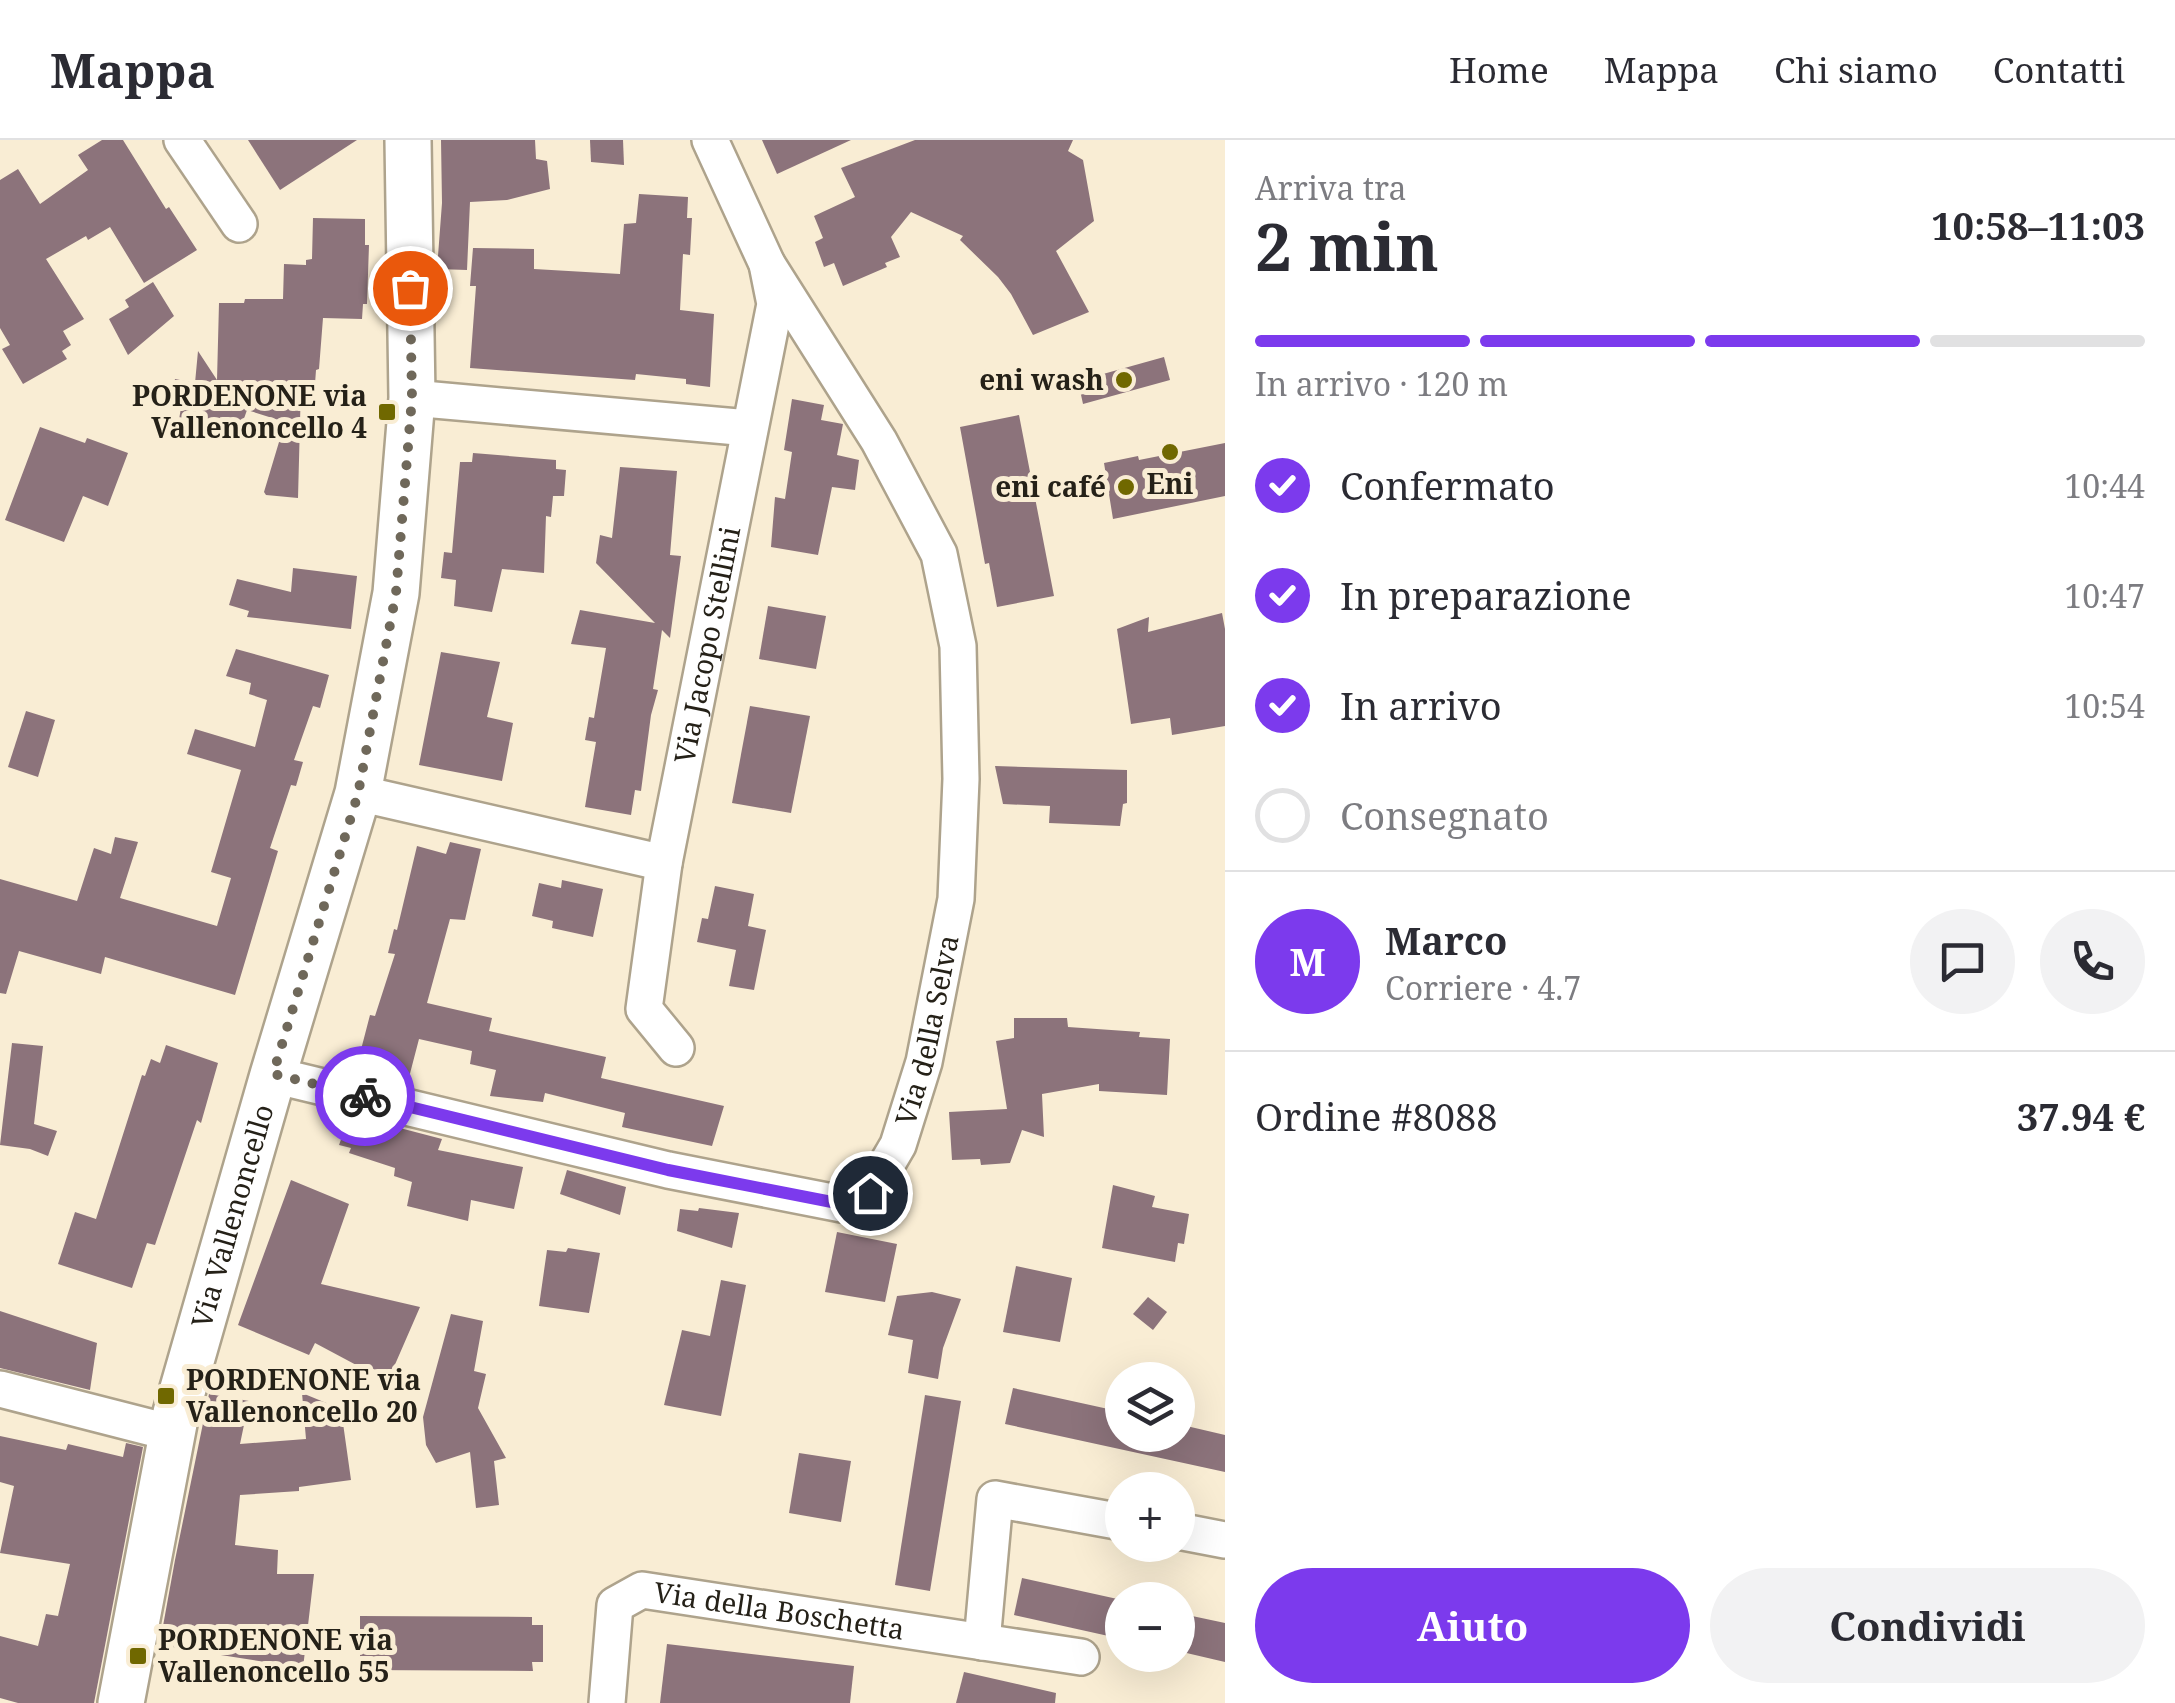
<!DOCTYPE html>
<html lang="it">
<head>
<meta charset="utf-8">
<style>
	:root { --surface:#fff; --page:#f2f2f3; --text:#2b2b33; --muted:#7c7c81; --line:#e1e1e2; --accent:#7c3aed }
	body { margin:0; font-family:"Noto Serif",serif; background:var(--page); color:var(--text); height:100vh; display:flex; flex-direction:column; font-size:38px; white-space:nowrap }
	* { box-sizing:border-box; margin:0 }
	p { font-size:32px; color:var(--muted) }
	.icon { flex:none; width:55px; height:55px; fill:none; stroke:currentColor; stroke-width:2; stroke-linecap:round; stroke-linejoin:round }
	.map { position:relative; flex:1; overflow:hidden }
	.side { display:flex; flex-direction:column; background:var(--surface); width:950px }
	.side>* { flex:none }
	.controls { position:absolute; left:1105px; top:1222px; display:grid; gap:20px }
	.controls a { display:grid; place-items:center; width:90px; height:90px; border-radius:50%; background:var(--surface); box-shadow:0 10px 40px #0002; font-size:50px }
	.pin { position:absolute; display:grid; place-items:center; width:85px; height:85px; color:#fff; margin:-42px; border:5px solid #fff; border-radius:50%; box-shadow:0 2px 10px #0007 }
	.courier { position:absolute; display:grid; place-items:center; width:100px; height:100px; margin:-50px; border:8px solid #7c3aed; border-radius:50%; background:#fff; color:#222; box-shadow:0 2px 12px #0007 }
	.overview em { font-style:normal; font-weight:700 }
	.overview div { display:flex; flex-direction:column-reverse }
	.overview { display:flex; align-items:center; justify-content:space-between; height:170px; padding:0 30px }
	h1 { font-size:65px; font-weight:700; line-height:75px }
	.bar { display:grid; grid-template-columns:repeat(4,1fr); gap:15px 10px; align-content:center; height:120px; padding:0 30px }
	.bar i { height:12px; border-radius:8px; background:var(--line) }
	.bar .on { background:var(--accent) }
	.bar p { grid-column:span 4 }
	.line { display:flex; align-items:center; gap:25px; padding:0 30px; border-top:2px solid var(--line) }
	.line div { flex:1 }
	.round { display:grid; place-items:center; flex:none; width:105px; height:105px; border-radius:52px; background:var(--page) }
	ol { padding:0 30px; list-style:none }
	li { display:flex; align-items:center; gap:30px; height:110px }
	li p { margin-inline-start:auto }
	li .icon { padding:10px; border-radius:50%; background:var(--accent); color:#fff; stroke-width:4 }
	li:last-child { color:var(--muted) }
	li i { width:55px; height:55px; border:5px solid var(--line); border-radius:50% }
	.action { display:flex; gap:20px; margin-top:auto; padding:20px 30px }
	.action a { flex:1; height:115px; border-radius:60px; background:var(--accent); color:#fff; font-size:40px; font-weight:700; line-height:115px; text-align:center }
	.action a+a { background:var(--page); color:var(--text) }
	header { display:flex; align-items:center; gap:60px; box-sizing:border-box; height:140px; padding:0 50px; background:var(--surface); border-bottom:2px solid var(--line) }
	header strong { font-size:48px }
	nav { display:flex; gap:55px; margin-inline-start:auto; font-size:35px }
	main { display:flex; flex:1; min-height:0 }
	.map>svg:first-child { display:block }
</style>
</head>
<body>
<header>
<strong>Mappa</strong>
<nav><a>Home</a><a>Mappa</a><a>Chi siamo</a><a>Contatti</a></nav>
</header>
<main>
<div class="map">
<svg width="1225" height="1563" viewBox="0 0 1225 1563">
	<rect width="100%" height="100%" fill="#f9edd4"/>
	<!-- building -->
	<g fill="#8c737b">
		<polygon points="102,0 123,0 166,69 169,67 197,110 144,143 110,87 88,100 86,96 46,119 84,179 63,191 71,205 62,211 67,219 23,244 2,209 10,205 0,188 0,40 18,29 40,64 88,30 78,15"/>
		<polygon points="248,0 357,0 280,50"/>
		<polygon points="441,0 535,0 536,19 547,21 550,49 507,60 470,62 467,130 437,129 442,63"/>
		<polygon points="590,0 623,0 624,25 591,22"/>
		<polygon points="762,0 851,0 777,34"/>
		<polygon points="915,0 1073,0 1068,11 1083,20 1094,81 1056,111 1089,172 1033,195 1011,154 998,137 960,100 963,96 911,72 891,97 900,117 885,123 887,127 843,146 834,123 824,127 815,102 823,98 814,76 855,57 841,28"/>
		<polygon points="639,54 688,57 687,78 692,78 690,115 683,114 680,170 714,174 710,247 686,244 686,239 636,234 635,240 470,228 476,146 470,146 473,108 534,109 534,129 620,134 624,84 636,83"/>
		<polygon points="313,78 365,79 365,105 369,105 367,164 363,164 362,179 323,178 319,229 316,230 315,244 301,244 298,358 266,355 264,352 285,282 247,270 239,293 177,291 181,268 169,266 175,239 195,243 198,211 217,240 219,163 244,163 245,159 283,159 284,124 306,125 306,120 312,119"/>
		<polygon points="153,142 174,176 128,215 109,179 129,167 125,160"/>
		<polygon points="1164,217 1170,240 1083,264 1078,241"/>
		<polygon points="792,259 824,265 821,280 843,284 837,315 859,320 855,350 832,347 818,415 771,407 775,357 785,359 792,312 784,310"/>
		<polygon points="1019,275 1054,456 997,467 989,423 985,424 960,287"/>
		<polygon points="40,287 85,303 87,298 128,313 108,366 83,356 64,402 5,380"/>
		<polygon points="1225,303 1225,356 1113,379 1104,323 1138,316 1139,320"/>
		<polygon points="473,313 556,320 556,329 566,330 564,356 553,356 551,377 546,376 544,433 502,429 492,472 454,466 456,440 441,438 444,412 452,413 460,322 472,322"/>
		<polygon points="620,327 677,331 670,415 681,416 670,498 662,490 653,549 658,550 651,575 641,651 635,650 631,675 585,667 596,602 585,600 589,577 594,578 606,508 571,504 580,470 655,483 596,423 600,395 612,398"/>
		<polygon points="293,428 357,436 351,489 247,477 249,471 229,465 237,439 291,452"/>
		<polygon points="768,466 826,476 816,529 759,519"/>
		<polygon points="1222,473 1225,489 1225,586 1172,595 1170,578 1131,584 1117,489 1149,477 1148,492"/>
		<polygon points="236,509 329,535 320,568 313,566 294,620 303,622 296,646 291,645 270,708 278,711 235,855 105,817 101,834 19,811 6,854 0,853 0,739 77,761 94,708 111,714 115,697 138,702 120,758 217,786 231,738 211,732 241,630 187,614 195,589 255,607 267,560 249,554 251,543 226,536"/>
		<polygon points="441,512 500,522 487,577 513,583 502,641 419,625"/>
		<polygon points="750,566 810,576 791,673 732,663"/>
		<polygon points="26,571 55,580 38,637 8,627"/>
		<polygon points="995,626 1127,630 1127,663 1123,664 1120,686 1049,683 1050,666 1003,664"/>
		<polygon points="450,702 481,709 465,780 450,779 427,863 492,878 489,891 606,917 601,938 724,966 712,1006 622,987 625,973 545,953 543,962 490,956 496,930 470,924 472,911 419,899 407,945 369,936 357,925 370,875 375,876 395,814 388,813 394,789 397,790 417,706 446,714"/>
		<polygon points="562,740 603,749 593,797 552,788 553,781 532,776 539,743 561,748"/>
		<polygon points="715,746 754,754 748,786 766,790 754,850 729,846 736,810 697,802 702,778 708,779"/>
		<polygon points="1014,878 1067,878 1068,887 1140,892 1139,897 1170,899 1167,955 1099,951 1099,944 1042,954 1044,997 1022,990 1010,1023 981,1025 980,1019 952,1020 949,972 1007,969 996,901 1014,898"/>
		<polygon points="12,903 43,906 34,984 57,991 48,1016 30,1009 0,1005"/>
		<polygon points="166,905 218,923 201,983 197,980 155,1105 147,1103 132,1148 58,1124 75,1072 96,1079 142,935 145,936 151,919 160,923"/>
		<polygon points="350,975 442,999 438,1010 523,1027 514,1069 471,1060 468,1081 407,1066 412,1042 394,1036 395,1028 349,1013 351,1008 339,1005"/>
		<polygon points="567,1030 626,1047 620,1075 560,1054"/>
		<polygon points="291,1040 349,1064 321,1144 420,1167 390,1236 362,1224 360,1227 315,1203 309,1215 238,1185"/>
		<polygon points="1113,1045 1155,1056 1152,1067 1189,1074 1184,1104 1178,1103 1175,1122 1102,1108"/>
		<polygon points="699,1068 739,1073 732,1108 677,1091 680,1069 698,1071"/>
		<polygon points="837,1092 897,1104 885,1162 825,1152"/>
		<polygon points="568,1108 600,1113 589,1173 539,1166 547,1110 566,1112"/>
		<polygon points="1016,1126 1072,1138 1060,1202 1003,1192"/>
		<polygon points="721,1140 746,1145 721,1276 664,1265 682,1190 710,1196"/>
		<polygon points="932,1152 961,1159 943,1208 938,1239 908,1233 913,1200 888,1195 897,1156"/>
		<polygon points="1148,1157 1167,1172 1153,1190 1133,1174"/>
		<polygon points="0,1171 97,1203 90,1250 0,1228"/>
		<polygon points="451,1174 483,1181 474,1231 486,1234 478,1268 506,1318 494,1321 499,1365 476,1368 470,1312 436,1323 426,1305 423,1277"/>
		<polygon points="1013,1248 1122,1272 1122,1295 1178,1295 1178,1284 1225,1295 1225,1332 1005,1284"/>
		<polygon points="302,1253 341,1269 351,1340 299,1347 299,1351 240,1355 235,1405 278,1410 277,1434 314,1434 303,1528 163,1506 166,1486 163,1486 175,1420 209,1254 249,1261 240,1304 306,1299"/>
		<polygon points="925,1255 961,1261 930,1451 895,1445"/>
		<polygon points="0,1296 66,1310 68,1304 123,1317 126,1303 143,1307 94,1563 18,1563 0,1558 0,1496 38,1506 46,1474 58,1476 70,1424 0,1413 14,1346 0,1342"/>
		<polygon points="799,1313 851,1321 841,1382 789,1373"/>
		<polygon points="1022,1438 1122,1460 1122,1499 1014,1475"/>
		<polygon points="1178,1473 1225,1483 1225,1522 1178,1511"/>
		<polygon points="360,1476 532,1477 532,1485 543,1485 543,1522 532,1522 533,1531 360,1530"/>
		<polygon points="667,1504 854,1526 850,1563 660,1563"/>
		<polygon points="964,1532 1056,1553 1055,1563 956,1563"/>
	</g>
	<g fill="none" stroke-linecap="round" stroke-linejoin="round">
		<!-- minor casing -->
		<g stroke="#aea38c" stroke-width="40">
			<g id="minor">
				<polyline points="182,0 239,84"/>
				<polyline points="412,258 749,288"/>
				<polyline points="358,653 664,723"/>
				<path id="s1" d="M 676,908 L 644,869 L 664,723 L 775,164 L 767,124 L 710,0"/>
				<path id="s2" d="M 273,935 L 668,1030 L 842,1064 L 870,1053 L 898,1005 L 924,922 L 956,759 L 961,639 L 958,506 L 939,414 L 879,301 L 767,124"/>
				<polyline points="0,1249 172,1293"/>
				<polyline points="1178,1391 1225,1400"/>
				<polyline points="982,1502 995,1359 1122,1382"/>
				<path id="s3" d="M 607,1563 L 615,1465 L 642,1450 L 1081,1517"/>
			</g>
		</g>
		<!-- tertiary casing -->
		<g stroke="#aea38c" stroke-width="50">
			<g id="tertiary">
				<path id="s4" d="M 121,1563 L 176,1273 L 273,935 L 358,653 L 396,453 L 412,258 L 408,0"/>
			</g>
		</g>
		<!-- minor -->
		<use href="#minor" stroke="#fff" stroke-width="35"/>
		<!-- tertiary -->
		<use href="#tertiary" stroke="#fff" stroke-width="45"/>
	</g>
	<g fill="none" stroke-linecap="round" stroke-linejoin="round">
		<!-- done -->
		<polyline stroke="#6f685a" stroke-width="10" stroke-dasharray="0 18" points="365,956 273,934 358,654 396,453 412,258 410,148"/>
		<!-- route -->
		<polyline stroke="#7c3aed" stroke-width="12" points="365,956 668,1030 842,1064 870,1053"/>
	</g>
	<!-- markers -->
	<g fill="#706800" stroke="#f9edd4" stroke-width="4">
		<circle cx="1124" cy="240" r="10"/>
		<rect x="377" y="262" width="20" height="20" rx="5"/>
		<circle cx="1170" cy="312" r="10"/>
		<circle cx="1126" cy="347" r="10"/>
		<rect x="156" y="1246" width="20" height="20" rx="5"/>
		<rect x="128" y="1506" width="20" height="20" rx="5"/>
	</g>
	<g text-anchor="middle" stroke-width="10" stroke-linejoin="round" paint-order="stroke">
		<!-- poi labels -->
		<g font-size="28" font-weight="bold" fill="#252118" stroke="#f9edd4" text-anchor="end">
			<text x="1104" y="250">eni wash</text>
			<text x="367" y="266">PORDENONE via<tspan x="367" dy="32">Vallenoncello 4</tspan></text>
			<text x="1170" y="354" text-anchor="middle">Eni</text>
			<text x="1106" y="357">eni café</text>
			<text x="186" y="1250" text-anchor="start">PORDENONE via<tspan x="186" dy="32">Vallenoncello 20</tspan></text>
			<text x="158" y="1510" text-anchor="start">PORDENONE via<tspan x="158" dy="32">Vallenoncello 55</tspan></text>
		</g>
		<!-- street labels -->
		<g font-size="28" fill="#252118" stroke="#f9edd4">
			<text dy="10" stroke="none"><textPath href="#s1" startOffset="420">Via Jacopo Stellini</textPath></text>
			<text dy="10" stroke="none"><textPath href="#s2" startOffset="788">Via della Selva</textPath></text>
			<text dy="10" stroke="none"><textPath href="#s4" startOffset="500">Via Vallenoncello</textPath></text>
			<text dy="10" stroke="none"><textPath href="#s3" startOffset="268">Via della Boschetta</textPath></text>
		</g>
	</g>
</svg>
<div class="controls">
<a><svg class="icon" aria-label="layers" viewBox="0 0 24 24"><path d="M12 4l9 5-9 5-9-5zM3 14l9 5 9-5"/></svg></a>
<a>+</a>
<a>−</a>
</div>
<div class="pin" style="left:410px;top:148px;background:#ea580c"><svg class="icon" aria-label="bag" viewBox="0 0 24 24"><path d="M5 8h14l-1 12H6zM9 8a3 3 0 0 1 6 0"/></svg></div>
<div class="pin" style="left:870px;top:1053px;background:#1f2937"><svg class="icon" aria-label="home" viewBox="0 0 24 24"><path d="M3 11l9-7 9 7M6 9v11h12V9"/></svg></div>
<div class="courier" style="left:365px;top:956px"><svg class="icon" aria-label="bike" viewBox="0 0 24 24"><circle cx="6" cy="16" r="4"/><circle cx="18" cy="16" r="4"/><path d="M6 16l4-8h5l3 8M10 8l3 8H6M13 5h3"/></svg></div>
</div>
<section class="side">
<div class="overview"><div><h1>2 min</h1><p>Arriva tra</p></div><em>10:58–11:03</em></div>
<div class="bar"><i class="on"></i><i class="on"></i><i class="on"></i><i></i><p>In arrivo · 120 m</p></div>
<ol>
<li><svg class="icon" aria-label="check" viewBox="0 0 24 24"><path d="M5 12l5 5 9-10"/></svg>Confermato<p>10:44</p></li>
<li><svg class="icon" aria-label="check" viewBox="0 0 24 24"><path d="M5 12l5 5 9-10"/></svg>In preparazione<p>10:47</p></li>
<li><svg class="icon" aria-label="check" viewBox="0 0 24 24"><path d="M5 12l5 5 9-10"/></svg>In arrivo<p>10:54</p></li>
<li><i></i>Consegnato</li>
</ol>
<div class="line" style="height:180px"><b class="round" style="background:var(--accent);color:#fff">M</b><div><b>Marco</b><p>Corriere · 4.7</p></div><a class="round"><svg class="icon" aria-label="chat" viewBox="0 0 24 24"><path d="M4 5h16v11H9l-5 4z"/></svg></a><a class="round"><svg class="icon" aria-label="phone" viewBox="0 0 24 24"><path d="M5 4h4l2 5-3 2q2 4 5 5l2-3 5 2v4C11 20 4 13 5 4z"/></svg></a></div>
<div class="line" style="height:130px"><div>Ordine #8088</div><b>37.94 €</b></div>
<div class="action"><a>Aiuto</a><a>Condividi</a></div>
</section>
</main>
</body>
</html>
